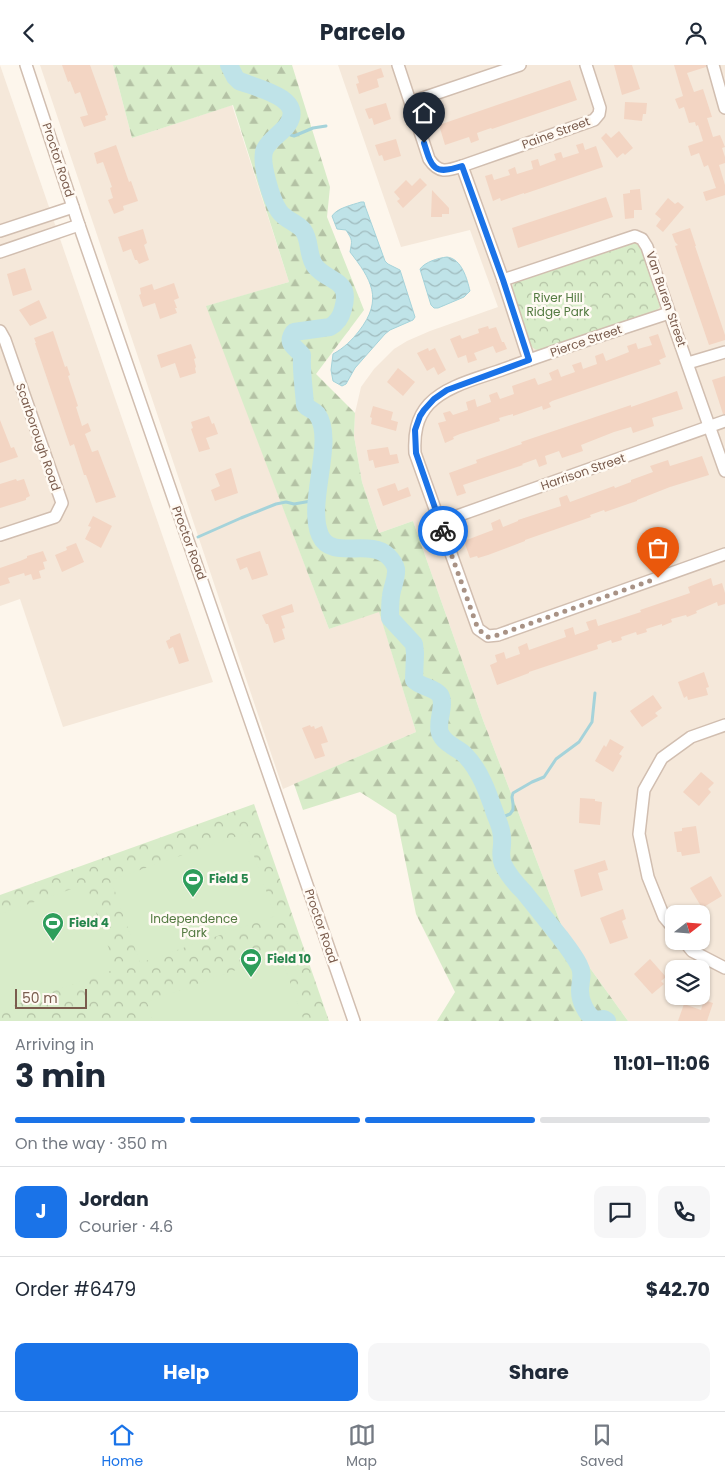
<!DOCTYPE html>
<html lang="en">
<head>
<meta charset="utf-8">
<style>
	:root { --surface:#fff; --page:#f6f6f7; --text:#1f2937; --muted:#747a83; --line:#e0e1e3; --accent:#1a73e8 }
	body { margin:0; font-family:Poppins,sans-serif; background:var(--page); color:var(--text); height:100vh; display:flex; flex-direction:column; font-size:19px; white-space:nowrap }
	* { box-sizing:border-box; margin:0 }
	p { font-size:16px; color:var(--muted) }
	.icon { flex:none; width:28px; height:28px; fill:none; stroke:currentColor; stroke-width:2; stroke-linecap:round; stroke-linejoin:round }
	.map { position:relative; height:956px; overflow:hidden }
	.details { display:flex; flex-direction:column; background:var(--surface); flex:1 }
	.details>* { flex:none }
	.needle { width:32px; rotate:73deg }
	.controls { position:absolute; left:665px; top:840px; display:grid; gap:10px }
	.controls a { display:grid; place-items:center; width:45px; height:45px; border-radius:10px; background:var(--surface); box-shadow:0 1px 4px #0004; font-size:25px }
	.scale { position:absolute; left:15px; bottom:12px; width:72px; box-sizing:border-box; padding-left:5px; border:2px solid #7a5c4d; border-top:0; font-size:14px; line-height:18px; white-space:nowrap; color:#7a5c4d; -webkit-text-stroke:4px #fffaf3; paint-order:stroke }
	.pin { position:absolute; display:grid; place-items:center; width:42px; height:42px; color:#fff; margin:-51px -21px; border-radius:50% 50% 50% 0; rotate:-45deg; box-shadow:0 0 5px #0007 }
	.pin .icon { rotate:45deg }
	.courier { position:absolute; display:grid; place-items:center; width:50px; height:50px; margin:-25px; border:4px solid #1a73e8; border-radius:50%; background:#fff; color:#222; box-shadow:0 1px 6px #0007 }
	.head em { font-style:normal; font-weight:700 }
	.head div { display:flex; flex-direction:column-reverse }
	.head { display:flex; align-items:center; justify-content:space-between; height:85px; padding:0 15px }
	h1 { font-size:32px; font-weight:700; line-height:38px }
	.bar { display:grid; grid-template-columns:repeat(4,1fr); gap:8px 5px; align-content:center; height:60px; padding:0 15px }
	.bar i { height:6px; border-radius:4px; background:var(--line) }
	.bar .current { background:var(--accent) }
	.bar p { grid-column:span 4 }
	.line { display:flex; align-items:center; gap:12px; padding:0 15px; border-top:1px solid var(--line) }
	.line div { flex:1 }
	.round { display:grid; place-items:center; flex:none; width:52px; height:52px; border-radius:10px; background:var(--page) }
	.cta { display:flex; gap:10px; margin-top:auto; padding:10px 15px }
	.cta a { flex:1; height:58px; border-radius:10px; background:var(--accent); color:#fff; font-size:20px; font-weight:700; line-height:58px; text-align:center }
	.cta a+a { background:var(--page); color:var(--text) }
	header { display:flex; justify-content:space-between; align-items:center; height:65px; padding:0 15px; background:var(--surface); font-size:22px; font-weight:700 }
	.dock { display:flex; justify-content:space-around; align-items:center; height:70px; border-top:1px solid var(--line); background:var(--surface); font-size:14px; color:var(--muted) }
	.dock a { display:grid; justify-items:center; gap:2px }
	.dock .current { color:var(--accent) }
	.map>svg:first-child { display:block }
</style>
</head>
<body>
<header><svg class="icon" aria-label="back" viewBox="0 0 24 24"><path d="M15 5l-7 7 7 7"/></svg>Parcelo<svg class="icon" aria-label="person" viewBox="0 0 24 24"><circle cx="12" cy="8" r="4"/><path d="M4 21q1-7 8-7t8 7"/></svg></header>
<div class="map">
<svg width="725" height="956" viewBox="0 0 725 956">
	<defs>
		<pattern id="forest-firs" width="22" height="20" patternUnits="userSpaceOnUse" patternTransform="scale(1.25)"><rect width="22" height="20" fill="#d8ecc9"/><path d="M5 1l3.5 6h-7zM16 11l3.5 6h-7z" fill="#b4c2a5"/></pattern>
		<pattern id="park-crowns" width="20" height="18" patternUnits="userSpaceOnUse" patternTransform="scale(1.25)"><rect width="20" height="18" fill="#d8ecc9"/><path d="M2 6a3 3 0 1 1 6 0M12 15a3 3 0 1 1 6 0" fill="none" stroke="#b4c2a5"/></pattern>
		<pattern id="water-waves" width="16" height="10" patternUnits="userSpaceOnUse" patternTransform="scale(1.25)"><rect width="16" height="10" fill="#bfe3e8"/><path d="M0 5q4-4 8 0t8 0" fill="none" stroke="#a0bbbe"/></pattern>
	</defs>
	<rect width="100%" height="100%" fill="#fdf6ec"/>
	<!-- residential -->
	<g fill="#f5e8da" fill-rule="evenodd">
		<polygon points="0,0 213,617 63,662 20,534 0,541"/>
		<polygon points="40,0 113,0 132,73 232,40 289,217 207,241 329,564 379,546 416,667 283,724"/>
		<path d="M 338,0 L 725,0 L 725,956 L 628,956 L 564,867 L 483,655 L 413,456 L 379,468 L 362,417 L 354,371 L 355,348 L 361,322 L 374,304 L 394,284 L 407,276 L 430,266 L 498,242 L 470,165 L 401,182 ZM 674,849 L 701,849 L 701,876 L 674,876 ZM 674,904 L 701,904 L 701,931 L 674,931 Z"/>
	</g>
	<!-- forest -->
	<polygon fill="url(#forest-firs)" points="113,0 292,0 330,122 327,152 364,245 316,309 355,348 354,371 362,417 379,468 413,456 483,655 564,867 628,956 437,956 455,927 416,849 396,750 360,727 303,745 294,719 416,667 379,547 329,564 206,241 289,217 233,40 132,73"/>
	<!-- park -->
	<g fill="url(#park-crowns)">
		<path d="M 635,176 L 641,179 L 661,238 L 660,242 L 657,245 L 543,284 C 537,286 534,285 531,280 L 512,226 L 513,219 L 515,217 Z"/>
		<polygon points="254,739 329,956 0,956 0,830"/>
	</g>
	<!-- pitch -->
	<g fill="#d8ecc9">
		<polygon points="246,768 275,851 140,898 111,815"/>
		<polygon points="86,819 116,904 0,945 0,849"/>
		<polygon points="280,889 304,956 153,956 147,937"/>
	</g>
	<!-- water -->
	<g fill="url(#water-waves)" stroke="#a5d3da">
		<path d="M 361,137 L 364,137 L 365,141 L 385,196 L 388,199 L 400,205 L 415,252 L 413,255 L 390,265 L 385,269 L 355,303 L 346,319 L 342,321 L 333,316 L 331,305 L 333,289 C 344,283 352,275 359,266 C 384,234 371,214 350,187 C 352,175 353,176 346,165 L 337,164 L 332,151 C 337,143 352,140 361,137 Z"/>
		<path d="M 447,192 C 462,194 467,214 470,226 L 464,232 L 438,243 L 434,243 L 431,240 L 420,204 C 425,197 438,193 447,192 Z"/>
	</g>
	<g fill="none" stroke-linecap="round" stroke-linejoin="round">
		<!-- stream -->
		<g stroke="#a5d3da" stroke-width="3">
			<polyline points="282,67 294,71 313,63 326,61"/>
			<polyline points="198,472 241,453 276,439 286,437 294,439 317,435"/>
			<polyline points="498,754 510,749 513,745 513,739 512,732 513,728 532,717 544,712 556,694 579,677 592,657 595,628"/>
		</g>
		<!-- river -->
		<path stroke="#bfe3e8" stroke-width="18" d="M 229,0 L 235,12 L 239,16 C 257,23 305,33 288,59 C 282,68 270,74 265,84 C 259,96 272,136 279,146 C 285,155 296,157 303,165 C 311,176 307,190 315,201 C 328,218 352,213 343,244 C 341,252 337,258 330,262 L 294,267 C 285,279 296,282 302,290 C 301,307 304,323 305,340 C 308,344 314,345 317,349 C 336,375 306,437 320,470 C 331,496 369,473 388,491 C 392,495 395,499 396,504 C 397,513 392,522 391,531 C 390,538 390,546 390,553 L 414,579 L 415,588 L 414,615 C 420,622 434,622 440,630 C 446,640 436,657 440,668 C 445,680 457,682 465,690 C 481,706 489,731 496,751 C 499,758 502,766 502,773 C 503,783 499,790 503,799 C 508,810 516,819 524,827 C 536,842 548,857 560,872 C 566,880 574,890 579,900 C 584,909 580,916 580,926 C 580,936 586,949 595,955 L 604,954 L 607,956"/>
	</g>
	<!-- building -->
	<g fill="#f3d5c3">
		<polygon points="62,0 90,0 108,50 105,51 106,55 84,62 80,52 88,50 80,27 75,29 70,16 68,17"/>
		<polygon points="614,0 632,0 640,24 622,30"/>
		<polygon points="674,0 706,0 706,2 687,8 694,27 703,24 712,52 707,53 713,72 720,70 725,82 722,83 725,92 725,98 719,100 725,120 725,130 706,136 703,127 716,123 708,100 704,102 699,88 691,91 688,81 703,76 698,60 696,61 695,57 689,58 684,42 679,44 675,34 683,31"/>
		<polygon points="381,3 384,12 377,14 379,22 359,29 356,19 359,18 357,11"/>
		<polygon points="570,15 577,35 492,64 491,63 477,68 479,75 471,78 469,72 445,80 439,60"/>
		<polygon points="625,37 647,38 646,49 643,49 642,56 624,54"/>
		<polygon points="386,38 391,54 374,60 372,53 369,54 365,44"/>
		<polygon points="619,66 633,83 625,90 623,88 617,93 601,73 606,68 611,73"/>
		<polygon points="396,74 401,91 384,96 382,90 379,91 375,80"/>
		<polygon points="583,78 585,85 596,81 603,102 524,129 524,128 501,136 500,133 493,136 485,111 492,109 494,115 510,110 508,105 515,102 517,109 533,104 531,96 538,94 540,101 556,95 554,89 561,87 563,93 579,88 576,80"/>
		<polygon points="116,80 129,117 131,116 138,136 123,141 124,145 114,149 108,135 113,133 110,123 112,122 103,97 97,99 94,88"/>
		<polygon points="420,113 427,120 403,143 397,136 400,134 394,127 406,115 412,121"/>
		<polygon points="640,124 642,145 634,145 634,153 625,154 623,129 630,128 630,125"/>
		<polygon points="432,125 449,143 449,149 442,149 442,152 431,152"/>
		<polygon points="606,132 613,152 518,183 512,163"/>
		<polygon points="668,133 675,139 678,137 684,142 663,167 656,161 661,154 655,149"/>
		<polygon points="690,163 696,181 695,181 725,270 725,275 709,280 675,181 678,180 675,177 672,169"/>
		<polygon points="143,164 147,178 144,180 149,195 139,199 137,195 135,195 131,184 123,187 118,172"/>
		<polygon points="25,203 32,225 13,231 7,209"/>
		<polygon points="174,218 179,233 174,235 177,243 175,243 177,248 160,254 155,238 143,242 139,230 141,229 140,223 152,219 154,225"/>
		<polygon points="39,235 47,253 30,261 19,245"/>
		<polygon points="488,261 489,264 496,262 502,277 504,277 507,284 496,288 493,281 474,288 477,295 468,298 466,290 458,293 450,274 460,270 462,274 479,268 478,264"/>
		<polygon points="53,266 65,302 67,301 70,310 68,311 78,341 76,342 82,361 88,358 91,366 85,369 92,387 98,385 116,432 96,438 86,410 84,410 74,379 70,381 35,278 36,278 34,273"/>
		<polygon points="658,269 666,292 659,295 661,299 552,336 549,338 551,342 543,345 542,341 513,351 513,349 499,353 500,356 460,369 453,372 454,374 445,378 438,358 446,356 443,348 450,346 453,350 468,345 466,337 475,334 477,342 491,337 489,330 497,327 500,334 514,329 512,321 535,313 538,320 552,315 549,308 558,304 561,312 575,307 572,300 581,297 583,304 597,299 595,291 603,288 606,296 629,287 627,281 636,278 638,284 652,280 649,272"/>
		<polygon points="191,279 196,293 194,294 196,302 195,303 196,308 180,313 175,298 161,303 157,290"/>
		<polygon points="428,283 429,286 435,283 446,305 438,310 434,302 427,306 417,288"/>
		<polygon points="398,303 415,317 403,331 387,317"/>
		<polygon points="725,311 725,349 723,349 712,315"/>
		<polygon points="677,326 683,344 652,353 654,361 633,368 631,362 614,367 581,380 583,386 562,393 559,386 545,391 547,399 539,402 536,394 522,399 523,400 463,420 466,428 457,431 449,408 477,398 476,395 522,379 521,377 631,340 631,342"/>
		<polygon points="373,341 393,347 391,355 398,357 396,366 371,359 372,353 370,352"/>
		<polygon points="209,351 212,359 214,358 218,369 206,373 210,384 199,387 191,364 193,363 191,357"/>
		<polygon points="0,355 11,383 14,382 18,392 0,398"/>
		<polygon points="388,382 390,390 397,389 399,398 375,403 373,395 369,396 367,385"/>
		<polygon points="702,391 709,410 670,422 637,435 637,436 628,439 605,447 604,445 590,450 591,452 525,475 525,476 488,490 478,493 477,491 470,493 464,476 493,465 491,458 500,454 503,462 518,456 518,455 561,441 559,433 567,430 570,437 614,421 615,423 631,417 631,415 653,407 650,401 668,395 670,401"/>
		<polygon points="231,403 238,428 215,436 211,425 220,421 215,409"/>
		<polygon points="16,414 17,416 24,414 30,431 26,433 26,435 0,443 0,419"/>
		<polygon points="395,418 398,426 408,422 411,431 383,441 377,424"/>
		<polygon points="93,451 112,461 101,483 85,474 91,462 88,461"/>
		<polygon points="76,478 84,497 62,507 55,490 67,485 66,482"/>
		<polygon points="43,486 47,496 43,497 45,504 39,506 41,513 33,515 31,509 25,511 24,508 8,513 10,518 0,521 0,503 20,496 27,493 27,491"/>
		<polygon points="260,486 268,510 252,515 247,502 240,505 236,494"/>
		<polygon points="711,513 713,521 722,518 725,528 725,539 718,541 717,537 696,546 697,548 687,552 686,550 671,554 672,557 662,561 662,559 646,564 647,567 637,570 636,567 621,572 622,575 612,578 611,575 597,580 598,584 529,607 529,608 497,620 490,600 497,597 495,590 504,587 506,594 520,589 518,582 527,578 529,585 566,572 564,565 573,562 575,570 589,565 586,557 596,554 598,561 641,547 640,545 690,528 688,522"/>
		<polygon points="292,539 294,547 281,551 285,563 282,564 285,574 274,578 268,559 266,559 262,550"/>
		<polygon points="180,568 189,596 179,599 173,582 169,584 166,576 170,574 170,572"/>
		<polygon points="704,607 709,622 706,623 708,630 688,635 687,631 684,633 678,617"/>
		<polygon points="653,630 662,643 655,648 658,651 642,662 630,646"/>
		<polygon points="310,660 311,662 314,661 315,664 322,661 328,677 321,679 325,691 315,694 302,663"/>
		<polygon points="610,674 624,682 619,689 622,691 613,707 595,696 604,680 606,682"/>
		<polygon points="701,707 714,718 708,724 711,727 699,741 683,727"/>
		<polygon points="580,733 595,734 595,736 602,737 600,760 579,758"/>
		<polygon points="696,761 700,788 682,791 681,787 677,787 674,767 682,766 682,763"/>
		<polygon points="605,795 608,805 598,808 603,825 581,832 574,805"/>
		<polygon points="711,811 722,831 702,843 690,823"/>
		<polygon points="623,844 626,854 622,856 628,873 610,879 600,853"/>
		<polygon points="650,894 666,912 661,916 664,919 652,929 634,909"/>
		<polygon points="704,935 713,938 707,956 678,956 684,939 701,945"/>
	</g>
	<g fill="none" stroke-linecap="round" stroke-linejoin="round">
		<!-- minor casing -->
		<g stroke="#d1beb0" stroke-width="14">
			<g id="minor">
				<polyline points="26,0 79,160 354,956"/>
				<path d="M 398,0 L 429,94 C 439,109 447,106 462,101 L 503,215 L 529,295"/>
				<polyline points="713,0 725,43"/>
				<polyline points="411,37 520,0"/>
				<polyline points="462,101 594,55 599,49 600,43 586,0"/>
				<polyline points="0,166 73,142"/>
				<polyline points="0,187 79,160"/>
				<path d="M 503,215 L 635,171 L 642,174 L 647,182 C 672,257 699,332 725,406"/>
				<path d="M 669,248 C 614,266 559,284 504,304 C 480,313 447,320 429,339 C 416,353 414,370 415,388 L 478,564 L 488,571 L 498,570 L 725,489"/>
				<polyline points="0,266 5,275 62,438 55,452 0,470"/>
				<polyline points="688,298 725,287"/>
				<polyline points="440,457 725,356"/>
				<polyline points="674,864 664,852 648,812 639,769 644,725 662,693 691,672 725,660"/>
				<polyline points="684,876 692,886 725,903"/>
			</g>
		</g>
		<!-- minor -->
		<use href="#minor" stroke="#fff" stroke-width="11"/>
	</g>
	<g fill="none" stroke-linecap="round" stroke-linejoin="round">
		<!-- done -->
		<polyline stroke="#a89285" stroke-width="5" stroke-dasharray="0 9" points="443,466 478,564 488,572 498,570 658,513"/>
		<!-- route -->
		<path stroke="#1a73e8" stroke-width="6" d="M 424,78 C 432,104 434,110 462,101 L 503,215 L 529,295 L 447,325 L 434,334 L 424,345 L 420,351 L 415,365 L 416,388 L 443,466"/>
	</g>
	<!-- icons -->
	<defs>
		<g id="stadium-pin" transform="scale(1.125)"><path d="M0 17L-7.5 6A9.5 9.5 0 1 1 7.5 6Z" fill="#2e9e5b" stroke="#fffaf3"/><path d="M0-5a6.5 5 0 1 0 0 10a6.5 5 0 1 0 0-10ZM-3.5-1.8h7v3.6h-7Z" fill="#fff"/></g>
	</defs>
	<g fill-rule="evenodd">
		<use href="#stadium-pin" x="193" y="814"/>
		<use href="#stadium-pin" x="53" y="858"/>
		<use href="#stadium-pin" x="251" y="894"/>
	</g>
	<g text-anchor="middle" stroke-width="5" stroke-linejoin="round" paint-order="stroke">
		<!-- street labels -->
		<g font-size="12" fill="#7a5c4d" stroke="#fffaf3">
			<text transform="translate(556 68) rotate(-20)" y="4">Paine Street</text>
			<text transform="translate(58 95) rotate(72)" y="4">Proctor Road</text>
			<text transform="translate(666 234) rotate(71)" y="4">Van Buren Street</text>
			<text transform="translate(586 276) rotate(-19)" y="4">Pierce Street</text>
			<text transform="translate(38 372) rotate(71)" y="4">Scarborough Road</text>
			<text transform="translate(583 407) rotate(-19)" y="4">Harrison Street</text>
			<text transform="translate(189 478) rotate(70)" y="4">Proctor Road</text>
			<text transform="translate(321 861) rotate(71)" y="4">Proctor Road</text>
		</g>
		<!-- park labels -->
		<g font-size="12" fill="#537a41" stroke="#fffaf3">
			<text x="558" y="237">River Hill<tspan x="558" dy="14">Ridge Park</tspan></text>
			<text x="194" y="858">Independence<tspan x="194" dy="14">Park</tspan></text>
		</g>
		<!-- leisure labels -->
		<g font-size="12" font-weight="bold" fill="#27864d" stroke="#fffaf3" text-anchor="start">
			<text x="209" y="818">Field 5</text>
			<text x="69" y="862">Field 4</text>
			<text x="267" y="898">Field 10</text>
		</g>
	</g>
</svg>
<div class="controls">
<a><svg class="needle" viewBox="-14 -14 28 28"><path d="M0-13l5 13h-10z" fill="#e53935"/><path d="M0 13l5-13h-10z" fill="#747a83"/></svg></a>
<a><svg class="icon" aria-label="layers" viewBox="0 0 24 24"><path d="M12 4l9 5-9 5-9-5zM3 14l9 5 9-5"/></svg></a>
</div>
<div class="scale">50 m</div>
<div class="pin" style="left:658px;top:513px;background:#ea580c"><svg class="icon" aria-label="bag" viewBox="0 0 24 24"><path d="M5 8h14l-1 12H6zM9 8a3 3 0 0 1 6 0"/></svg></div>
<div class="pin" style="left:424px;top:78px;background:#1f2937"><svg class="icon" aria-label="home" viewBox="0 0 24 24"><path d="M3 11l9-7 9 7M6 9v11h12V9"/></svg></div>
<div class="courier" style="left:443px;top:466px"><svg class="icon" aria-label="bike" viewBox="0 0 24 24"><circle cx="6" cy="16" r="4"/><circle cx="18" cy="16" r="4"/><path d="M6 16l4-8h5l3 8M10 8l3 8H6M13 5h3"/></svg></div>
</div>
<section class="details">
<div class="head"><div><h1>3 min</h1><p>Arriving in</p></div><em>11:01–11:06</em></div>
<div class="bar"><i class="current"></i><i class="current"></i><i class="current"></i><i></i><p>On the way · 350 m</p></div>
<div class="line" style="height:90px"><b class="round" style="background:var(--accent);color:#fff">J</b><div><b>Jordan</b><p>Courier · 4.6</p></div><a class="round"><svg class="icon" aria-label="chat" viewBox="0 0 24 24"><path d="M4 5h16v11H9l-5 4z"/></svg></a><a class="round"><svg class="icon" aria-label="phone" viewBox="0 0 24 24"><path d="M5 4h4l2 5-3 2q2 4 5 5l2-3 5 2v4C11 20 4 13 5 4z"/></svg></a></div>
<div class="line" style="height:65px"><div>Order #6479</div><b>$42.70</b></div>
<div class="cta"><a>Help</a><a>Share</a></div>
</section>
<nav class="dock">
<a class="current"><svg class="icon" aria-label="home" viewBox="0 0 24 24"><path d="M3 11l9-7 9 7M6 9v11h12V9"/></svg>Home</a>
<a><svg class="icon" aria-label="map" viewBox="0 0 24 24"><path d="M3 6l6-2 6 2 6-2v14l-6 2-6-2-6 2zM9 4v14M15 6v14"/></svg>Map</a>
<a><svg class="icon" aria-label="saved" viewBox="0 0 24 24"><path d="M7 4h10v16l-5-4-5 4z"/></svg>Saved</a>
</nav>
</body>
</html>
